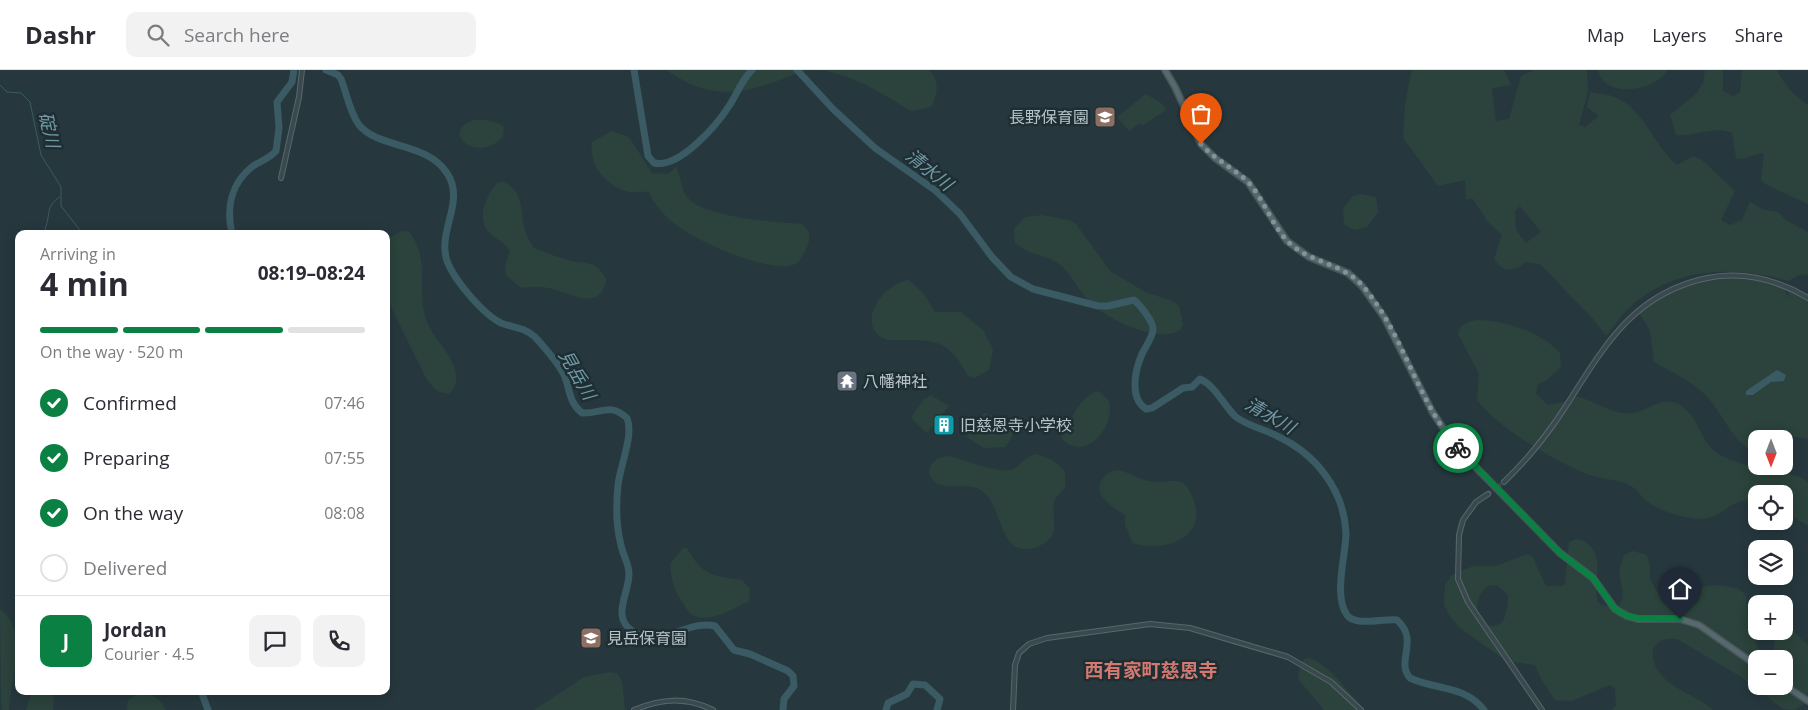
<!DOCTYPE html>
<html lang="en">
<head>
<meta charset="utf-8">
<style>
	:root { --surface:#fff; --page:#f2f2f3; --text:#2b2b33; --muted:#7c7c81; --line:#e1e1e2; --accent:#0b8043 }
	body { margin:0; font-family:"Open Sans","Noto Sans JP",sans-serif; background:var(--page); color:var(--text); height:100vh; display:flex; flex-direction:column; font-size:19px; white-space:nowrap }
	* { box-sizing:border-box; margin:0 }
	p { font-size:16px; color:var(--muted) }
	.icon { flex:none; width:28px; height:28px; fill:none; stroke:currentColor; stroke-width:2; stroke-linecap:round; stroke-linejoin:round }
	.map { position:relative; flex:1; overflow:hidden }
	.side { position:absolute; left:15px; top:160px; width:375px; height:465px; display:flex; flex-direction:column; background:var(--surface); border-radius:10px; box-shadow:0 2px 12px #0003 }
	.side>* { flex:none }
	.needle { width:32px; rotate:180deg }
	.fabs { position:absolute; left:1748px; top:360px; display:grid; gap:10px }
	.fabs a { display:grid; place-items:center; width:45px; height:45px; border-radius:10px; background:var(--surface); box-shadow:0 2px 12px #0003; font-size:25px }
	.pin { position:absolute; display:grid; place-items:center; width:42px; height:42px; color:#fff; margin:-51px -21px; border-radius:50% 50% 50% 0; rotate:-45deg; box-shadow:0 0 5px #0007 }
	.pin .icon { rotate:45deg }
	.courier { position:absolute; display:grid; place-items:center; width:50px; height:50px; margin:-25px; border:4px solid #0b8043; border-radius:50%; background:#fff; color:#222; box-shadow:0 1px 6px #0007 }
	.headline em { font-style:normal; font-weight:700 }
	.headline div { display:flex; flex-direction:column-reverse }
	.headline { display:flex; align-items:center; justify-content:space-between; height:85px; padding:0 25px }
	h1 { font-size:32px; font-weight:700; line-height:38px }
	.bar { display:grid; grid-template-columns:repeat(4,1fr); gap:8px 5px; align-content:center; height:60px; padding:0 25px }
	.bar i { height:6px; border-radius:4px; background:var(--line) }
	.bar .on { background:var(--accent) }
	.bar p { grid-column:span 4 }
	.line { display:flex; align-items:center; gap:12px; padding:0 25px; border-top:1px solid var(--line) }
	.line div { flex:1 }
	.round { display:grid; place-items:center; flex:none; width:52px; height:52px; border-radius:10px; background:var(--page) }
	ol { padding:0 25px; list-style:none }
	li { display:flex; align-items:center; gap:15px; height:55px }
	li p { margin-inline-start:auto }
	li .icon { padding:5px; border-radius:50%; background:var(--accent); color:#fff; stroke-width:4 }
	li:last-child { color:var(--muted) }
	li i { width:28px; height:28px; border:2px solid var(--line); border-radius:50% }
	header { display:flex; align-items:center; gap:30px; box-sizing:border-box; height:70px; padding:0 25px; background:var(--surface); border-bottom:1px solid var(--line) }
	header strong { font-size:24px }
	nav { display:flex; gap:28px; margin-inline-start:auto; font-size:18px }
	.search { width:350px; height:45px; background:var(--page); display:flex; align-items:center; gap:12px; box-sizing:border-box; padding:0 18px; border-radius:10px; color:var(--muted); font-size:19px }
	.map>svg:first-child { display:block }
</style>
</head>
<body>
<header>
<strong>Dashr</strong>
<div class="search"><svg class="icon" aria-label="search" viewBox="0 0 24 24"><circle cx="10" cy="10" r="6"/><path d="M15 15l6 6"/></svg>Search here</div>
<nav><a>Map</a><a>Layers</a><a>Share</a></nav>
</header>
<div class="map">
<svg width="1808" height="640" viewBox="0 0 1808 640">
	<rect width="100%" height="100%" fill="#26383e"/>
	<!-- green -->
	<g fill="#2b433c" fill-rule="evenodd">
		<path d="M 666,0 L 929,0 C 940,11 938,24 931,37 L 911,41 C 885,25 846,0 814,0 C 802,0 788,7 777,11 C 732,27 706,27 666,0 Z"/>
		<path d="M 1413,0 L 1504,0 L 1511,15 L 1492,18 L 1496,51 L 1509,49 L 1521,6 L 1533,0 L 1587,0 L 1588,21 L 1579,55 L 1585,57 L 1599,46 L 1587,37 L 1590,22 C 1598,24 1610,24 1617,28 C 1646,42 1654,76 1677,95 L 1693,86 L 1701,89 L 1735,121 L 1721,150 L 1730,155 L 1742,150 L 1750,132 L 1764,140 L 1778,142 L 1786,150 L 1808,162 L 1808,204 L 1799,205 L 1788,211 C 1733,195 1671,197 1628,239 C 1620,247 1613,258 1606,266 L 1593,249 L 1540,194 L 1525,192 C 1514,203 1502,202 1494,189 L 1502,165 L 1488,152 L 1473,129 L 1466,129 L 1465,110 L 1438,116 L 1403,68 L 1405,34 L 1411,2 ZM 1520,136 L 1541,162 L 1526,173 L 1516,160 L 1515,142 Z"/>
		<path d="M 1598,0 L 1668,0 C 1664,4 1660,9 1656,11 C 1638,23 1603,24 1598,0 Z"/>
		<path d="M 1705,0 L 1723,0 L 1723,21 L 1733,26 L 1740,22 L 1742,0 L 1777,0 C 1784,15 1795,26 1808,35 L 1808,134 L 1765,114 L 1761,110 L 1764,85 L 1761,83 L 1742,89 L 1736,88 L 1732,63 C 1715,55 1694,67 1676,65 L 1670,45 L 1696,24 L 1703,13 Z"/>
		<polygon points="1146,24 1161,33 1166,40 1142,56 1140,53 1129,61 1117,47"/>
		<path d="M 474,50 C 485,50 496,50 504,57 L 503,66 C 480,95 437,63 474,50 Z"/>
		<path d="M 612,61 L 629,67 L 652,103 L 668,104 L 676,97 C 682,107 680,121 689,129 C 708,148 775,152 802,154 C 809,160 811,165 808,174 C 805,181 801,192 793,195 C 768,203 699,172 679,157 C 667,149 654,135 649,122 C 642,121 635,123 629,122 C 606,116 589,96 592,72 Z"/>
		<path d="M 503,112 C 524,119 520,142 525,160 C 526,166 530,172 534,178 C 545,182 557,187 568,190 C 585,195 596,189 606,209 C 601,244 569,222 548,218 C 539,216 530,217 521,218 L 506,205 L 505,196 L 510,182 C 505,171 493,169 487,160 C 477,145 487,124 497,113 Z"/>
		<polygon points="1360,124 1376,127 1378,142 1367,157 1354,160 1344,154 1343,138 1353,126"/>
		<path d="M 1042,145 L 1069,150 L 1076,154 L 1110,201 L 1145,222 L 1172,231 L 1179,236 L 1183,254 L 1180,260 C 1157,275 1101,247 1085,227 C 1076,217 1070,202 1059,194 C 1046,184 1031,187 1015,173 L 1014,159 L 1025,147 Z"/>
		<path d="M 402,161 L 409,162 C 432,191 415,220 427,252 C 434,272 472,301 449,324 L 437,321 L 427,310 L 391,237 L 386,220 L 386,173 L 392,166 Z"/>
		<path d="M 1747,207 L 1782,217 L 1790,229 L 1788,221 L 1807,231 L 1808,229 L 1808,369 L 1781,364 L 1776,369 L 1756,369 L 1756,384 C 1732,371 1726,349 1709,329 C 1694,312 1673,303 1654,292 L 1650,260 L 1638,242 C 1670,218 1707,207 1747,207 Z"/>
		<path d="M 909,210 L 924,224 L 935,242 L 961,242 L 984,261 L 993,280 L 989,300 L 974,308 L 968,306 C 949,270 937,270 899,270 C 893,270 886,271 880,266 C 857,248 887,212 909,210 Z"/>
		<path d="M 1479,250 C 1506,251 1541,262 1560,283 L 1561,297 L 1547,310 L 1538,314 L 1536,324 L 1548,335 L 1563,332 L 1572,326 C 1593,328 1611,346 1634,343 C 1650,340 1661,326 1678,334 C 1697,343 1699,366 1712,379 C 1728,395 1778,401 1800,407 L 1808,412 L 1808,456 L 1784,441 L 1784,424 L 1756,424 L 1756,431 C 1724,426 1726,454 1690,448 C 1677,446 1658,440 1647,431 C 1641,427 1637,419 1631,416 C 1620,409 1602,410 1590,405 C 1560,394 1494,356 1477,330 L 1479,304 L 1458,264 C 1461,253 1468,251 1479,250 Z"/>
		<path d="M 1098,321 L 1109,331 C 1116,356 1086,393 1062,369 L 1062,364 C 1072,350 1080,325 1098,321 Z"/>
		<polygon points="930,325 949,336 927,363 911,348 925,327 927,329"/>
		<path d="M 985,343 L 1012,352 C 1015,363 1011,370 1005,377 L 984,378 L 967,367 L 968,354 Z"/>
		<path d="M 1036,384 C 1048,387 1058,392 1065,402 C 1065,406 1066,413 1065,417 C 1062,423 1055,426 1054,432 C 1052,442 1056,453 1053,463 C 1047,477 1023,485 1012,474 C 998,459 998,433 982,421 C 968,409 935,427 929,402 C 931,390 938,387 949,386 C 964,390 997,403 1010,400 C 1019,398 1024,387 1036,384 Z"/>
		<path d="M 1118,400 C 1131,403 1142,411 1154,412 C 1165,414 1174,407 1184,414 C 1188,416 1190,422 1192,426 C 1211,466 1165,484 1133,473 L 1125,455 L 1125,445 C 1114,438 1091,425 1102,410 C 1106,403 1111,401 1118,400 Z"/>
		<path d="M 1576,469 C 1583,469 1586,472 1590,476 C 1611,496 1576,548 1620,534 L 1623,526 L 1619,500 L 1624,485 L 1633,481 L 1647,485 L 1650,497 L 1650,509 C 1669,549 1682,523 1707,516 C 1714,514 1723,516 1730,517 C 1737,518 1742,520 1746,526 L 1749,558 L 1762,586 L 1770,588 L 1772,586 L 1775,573 L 1770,561 L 1784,561 L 1784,553 L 1808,575 L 1808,632 L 1795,640 L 1783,639 L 1738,605 L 1677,569 C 1667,568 1658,569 1653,579 C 1650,615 1692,621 1713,640 L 1611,640 L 1616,636 L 1615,618 L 1610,615 L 1572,631 L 1555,630 L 1541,609 L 1535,595 L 1513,592 L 1501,587 L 1461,559 L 1451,548 L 1444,535 L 1445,515 L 1451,506 L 1460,501 L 1474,496 L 1496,496 L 1527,484 L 1532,486 L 1546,516 L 1562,516 L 1565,513 L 1569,472 ZM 1489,515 L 1498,516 L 1508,525 C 1508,546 1502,567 1478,549 C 1476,534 1477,525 1489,515 ZM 1756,589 L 1784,589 L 1784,616 L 1756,616 Z"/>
		<path d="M 683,478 L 687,478 C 702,506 713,506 742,510 L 750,519 L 749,531 C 733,539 706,556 690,543 C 687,540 685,537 683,533 C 674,521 671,509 670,494 Z"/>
		<path d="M 0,539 C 29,561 11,610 9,640 L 2,640 L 1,632 Z"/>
		<path d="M 1309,588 C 1328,593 1351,625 1364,640 L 1324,640 L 1299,610 L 1298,605 L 1304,589 Z"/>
		<polygon points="611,602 618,604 622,612 625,640 534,640 584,607"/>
		<polygon points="32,621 54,621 53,640 26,640"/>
		<path d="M 138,623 C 152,623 159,628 166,640 L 127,640 L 128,631 Z"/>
	</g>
	<!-- water -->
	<polygon fill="#3a5a64" points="1777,300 1786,305 1784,311 1771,312 1753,325 1746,325 1746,321"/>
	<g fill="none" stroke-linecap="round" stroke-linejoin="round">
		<!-- stream -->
		<g stroke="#3a5a64" stroke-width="1">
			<polyline points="0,15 7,22 21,23 30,32 41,85 61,117 61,136 83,164"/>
			<path d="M 49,164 L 45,159 C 51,144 45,136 60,127"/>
		</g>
		<!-- river -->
		<g stroke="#3a5a64" stroke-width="7">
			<path d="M 326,0 L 338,5 L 341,9 C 347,24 349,41 359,55 C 379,79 427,72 447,103 C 466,132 437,160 447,191 C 454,210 483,244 501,253 C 514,258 524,257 535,267 C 545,278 559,293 565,307 C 570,320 569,333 582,343 C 602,344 609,332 627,348 C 634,365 620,396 618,415 C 616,434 616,456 621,475 C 623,486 629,493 629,504 C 629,524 610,548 634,562 C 661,579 688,549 715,556 L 734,580 L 750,584 L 788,601 L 793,606 L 794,616 L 784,629 L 783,640"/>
			<path d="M 634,0 L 648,86 L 654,93 C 679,99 717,55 729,36 C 737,24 741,11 752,0"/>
			<path d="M 797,0 L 833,39 L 875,78 L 936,121 L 960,144 L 992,187 L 1011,207 L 1033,219 L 1098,236 L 1108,236 L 1134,230 C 1140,235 1153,251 1153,259 C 1153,267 1145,277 1142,284 C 1135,300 1129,328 1146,339 L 1152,338 L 1183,318 L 1192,317 L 1200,309 C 1216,316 1223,335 1236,347 C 1248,356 1264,359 1277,366 C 1316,384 1344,420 1346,463 C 1346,485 1333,526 1347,545 C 1355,557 1384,548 1397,550 C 1420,571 1395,591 1410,608 C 1435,620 1465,615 1484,640"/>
			<path d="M 232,164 C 226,138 231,113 253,96 C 261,91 270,88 276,81 L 279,58 L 277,32 L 292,12 L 294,0"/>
			<polyline points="201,621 208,640"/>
			<polyline points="886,640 888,633 907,624 913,614 925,615 940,629 937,640"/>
		</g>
		<!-- tertiary-tunnel -->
		<polyline stroke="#3c4d53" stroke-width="4" stroke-dasharray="4 2" stroke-linecap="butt" points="1488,424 1504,412"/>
		<!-- tertiary casing -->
		<g stroke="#58676c" stroke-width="6">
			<g id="tertiary">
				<polyline points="281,108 299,27 302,0"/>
				<path d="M 1504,412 C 1526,391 1547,365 1564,339 C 1603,279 1631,224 1707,208 C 1743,201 1776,209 1808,228"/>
				<polyline points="1488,424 1476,432 1463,450 1459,465 1458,509 1468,532 1542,640"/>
				<path d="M 634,640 C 662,628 686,627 713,640"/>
				<polyline points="1013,640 1015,595 1019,583 1029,574 1047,568 1150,554 1190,558 1288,587 1331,612 1361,640"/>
			</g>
		</g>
		<!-- primary casing -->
		<g stroke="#46555a" stroke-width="8">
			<g id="primary">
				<polyline points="1165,0 1175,17 1201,74 1215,88 1248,112 1287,171 1309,187 1348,203 1362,216 1384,247 1433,343 1456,377 1560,483 1593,508 1615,539 1627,546 1638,549 1680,549 1699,555 1756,595"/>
				<polyline points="1784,615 1808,631"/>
			</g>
		</g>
		<!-- tertiary -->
		<use href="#tertiary" stroke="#3a494e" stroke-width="4"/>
		<!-- primary -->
		<use href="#primary" stroke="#58696e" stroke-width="5"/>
	</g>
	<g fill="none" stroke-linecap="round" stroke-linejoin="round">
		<!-- done -->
		<path stroke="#849398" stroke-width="5" stroke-dasharray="0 9" d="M 1201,74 C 1215,90 1234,98 1248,112 C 1267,132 1272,160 1294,177 C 1315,193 1344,195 1362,215 C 1404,263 1416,330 1458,378"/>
		<!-- route -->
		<polyline stroke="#0b8043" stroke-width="6" points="1458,378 1560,483 1593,508 1615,539 1627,546 1638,548 1680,549"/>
	</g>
	<!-- icons -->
	<defs>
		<g id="school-square" transform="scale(1.125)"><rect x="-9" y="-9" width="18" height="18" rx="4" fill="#8d6e63" stroke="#1f2e33"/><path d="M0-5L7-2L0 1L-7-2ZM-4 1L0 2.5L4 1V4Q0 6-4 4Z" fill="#fff"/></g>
		<g id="temple-square" transform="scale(1.125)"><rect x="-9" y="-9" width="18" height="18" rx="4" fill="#6b7280" stroke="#1f2e33"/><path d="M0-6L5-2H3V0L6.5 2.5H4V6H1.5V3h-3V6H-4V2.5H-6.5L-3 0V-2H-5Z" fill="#fff"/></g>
		<g id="building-square" transform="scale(1.125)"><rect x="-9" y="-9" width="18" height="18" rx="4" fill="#0f9aa8" stroke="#1f2e33"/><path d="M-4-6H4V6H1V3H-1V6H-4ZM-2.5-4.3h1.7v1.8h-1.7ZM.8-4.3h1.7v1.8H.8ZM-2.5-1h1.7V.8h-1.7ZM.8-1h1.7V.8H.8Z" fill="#fff"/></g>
	</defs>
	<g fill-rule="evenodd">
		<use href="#school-square" x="1105" y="47"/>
		<use href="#temple-square" x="847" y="311"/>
		<use href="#building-square" x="944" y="355"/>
		<use href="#school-square" x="591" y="568"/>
	</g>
	<g text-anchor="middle" stroke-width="5" stroke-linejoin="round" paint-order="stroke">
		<!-- poi labels -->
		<g font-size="16" fill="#b6c4c9" stroke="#1f2e33" text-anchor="start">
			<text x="1089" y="53" text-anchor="end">長野保育園</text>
			<text x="863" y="317">八幡神社</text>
			<text x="960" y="361">旧慈恩寺小学校</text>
			<text x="607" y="574">見岳保育園</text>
		</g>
		<!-- water labels -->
		<g font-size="18" font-style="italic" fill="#719aa6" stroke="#1f2e33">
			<text transform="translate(49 60) rotate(77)" y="6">碇川</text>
			<text transform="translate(929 100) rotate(39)" y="6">清水川</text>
			<text transform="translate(577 305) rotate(60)" y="6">見岳川</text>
			<text transform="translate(1270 346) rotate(30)" y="6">清水川</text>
		</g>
		<!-- quarter labels -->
		<g font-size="19" font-weight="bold" fill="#d27a71" stroke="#1f2e33">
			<text x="1151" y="607">西有家町慈恩寺</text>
		</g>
	</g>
</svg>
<div class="fabs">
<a><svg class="needle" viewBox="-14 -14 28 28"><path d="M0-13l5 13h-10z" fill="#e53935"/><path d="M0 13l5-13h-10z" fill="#7c7c81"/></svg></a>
<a><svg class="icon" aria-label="locate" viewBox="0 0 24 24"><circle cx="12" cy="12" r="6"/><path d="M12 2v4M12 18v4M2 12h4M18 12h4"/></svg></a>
<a><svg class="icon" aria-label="layers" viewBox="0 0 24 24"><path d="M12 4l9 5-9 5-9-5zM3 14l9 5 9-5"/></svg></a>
<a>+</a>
<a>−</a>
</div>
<div class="pin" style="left:1201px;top:74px;background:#ea580c"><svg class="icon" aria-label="bag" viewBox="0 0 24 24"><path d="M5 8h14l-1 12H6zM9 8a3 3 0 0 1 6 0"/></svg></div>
<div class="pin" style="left:1680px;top:549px;background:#1f2937"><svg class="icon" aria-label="home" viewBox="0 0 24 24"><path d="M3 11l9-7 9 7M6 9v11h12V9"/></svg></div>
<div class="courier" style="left:1458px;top:378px"><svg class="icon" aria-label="bike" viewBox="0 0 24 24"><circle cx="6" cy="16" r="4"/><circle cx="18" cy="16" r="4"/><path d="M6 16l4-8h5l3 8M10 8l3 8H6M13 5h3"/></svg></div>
<section class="side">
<div class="headline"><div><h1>4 min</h1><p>Arriving in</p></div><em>08:19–08:24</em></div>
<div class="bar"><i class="on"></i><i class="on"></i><i class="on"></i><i></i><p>On the way · 520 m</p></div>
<ol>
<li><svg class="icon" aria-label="check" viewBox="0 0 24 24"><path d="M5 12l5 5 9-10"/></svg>Confirmed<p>07:46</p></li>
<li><svg class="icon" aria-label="check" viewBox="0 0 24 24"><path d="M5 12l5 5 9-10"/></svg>Preparing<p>07:55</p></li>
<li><svg class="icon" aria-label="check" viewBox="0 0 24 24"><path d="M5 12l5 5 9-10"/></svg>On the way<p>08:08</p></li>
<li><i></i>Delivered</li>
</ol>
<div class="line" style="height:90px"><b class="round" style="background:var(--accent);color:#fff">J</b><div><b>Jordan</b><p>Courier · 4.5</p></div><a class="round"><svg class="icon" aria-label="chat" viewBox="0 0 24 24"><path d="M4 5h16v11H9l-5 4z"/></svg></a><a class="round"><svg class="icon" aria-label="phone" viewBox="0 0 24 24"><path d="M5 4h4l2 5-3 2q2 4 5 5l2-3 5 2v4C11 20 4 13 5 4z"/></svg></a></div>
</section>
</div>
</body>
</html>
